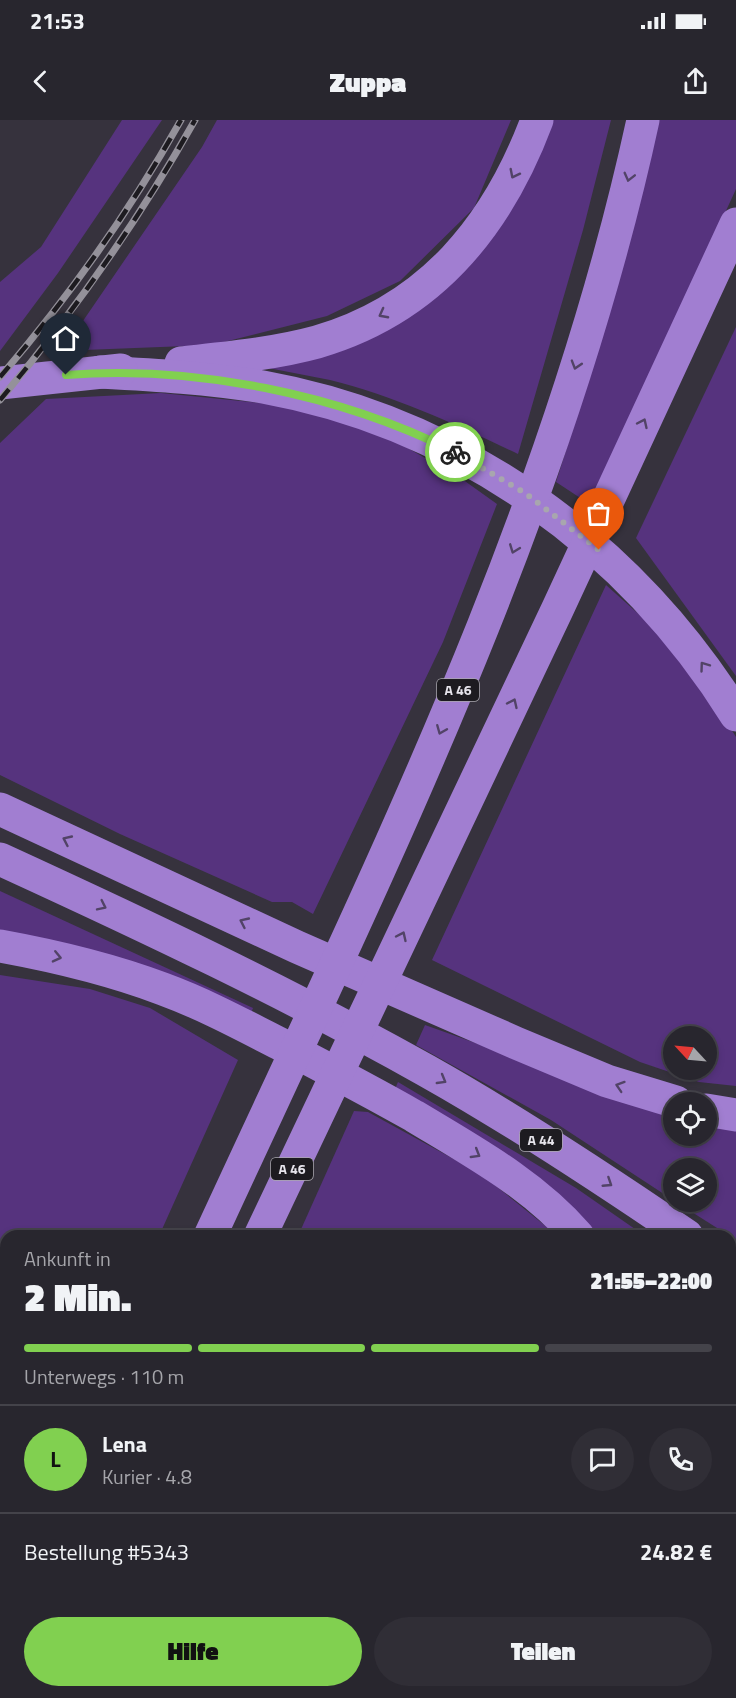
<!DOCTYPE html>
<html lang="de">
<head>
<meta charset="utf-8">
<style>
	:root { --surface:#28262e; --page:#302e36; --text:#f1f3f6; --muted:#a5a5aa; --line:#44434a; --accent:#81d050 }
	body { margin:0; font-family:"Titillium Web",sans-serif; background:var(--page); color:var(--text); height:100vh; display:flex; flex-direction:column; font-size:22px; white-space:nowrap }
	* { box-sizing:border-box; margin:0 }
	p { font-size:20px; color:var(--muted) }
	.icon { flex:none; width:33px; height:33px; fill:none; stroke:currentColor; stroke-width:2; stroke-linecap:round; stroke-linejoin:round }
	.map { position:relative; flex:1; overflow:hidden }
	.details { position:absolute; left:0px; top:1110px; width:736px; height:468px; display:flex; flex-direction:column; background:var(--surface); border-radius:18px 18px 0 0; box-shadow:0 3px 9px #0003,0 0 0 2px var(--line) }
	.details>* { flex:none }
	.needle { width:39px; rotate:296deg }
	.buttons { position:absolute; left:663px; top:906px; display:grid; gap:12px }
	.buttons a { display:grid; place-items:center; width:54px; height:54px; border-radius:50%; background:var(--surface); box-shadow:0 3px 9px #0003,0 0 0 2px var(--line); font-size:30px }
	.pin { position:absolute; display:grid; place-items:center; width:51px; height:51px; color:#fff; margin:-62px -26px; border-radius:50% 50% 50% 0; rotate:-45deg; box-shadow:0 0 6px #0007 }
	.pin .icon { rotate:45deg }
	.courier { position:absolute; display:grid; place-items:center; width:60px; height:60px; margin:-30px; border:4px solid #81d050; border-radius:50%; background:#fff; color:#222; box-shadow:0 2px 8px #0007 }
	.overview em { font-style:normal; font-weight:800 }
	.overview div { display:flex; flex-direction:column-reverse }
	.overview { display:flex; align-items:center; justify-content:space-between; height:102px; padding:0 24px }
	h1 { font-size:39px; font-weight:800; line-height:45px }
	.bar { display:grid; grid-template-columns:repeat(4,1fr); gap:9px 6px; align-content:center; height:72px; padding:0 24px }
	.bar i { height:8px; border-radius:4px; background:var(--line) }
	.bar .on { background:var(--accent) }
	.bar p { grid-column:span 4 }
	.line { display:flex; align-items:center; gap:15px; padding:0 24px; border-top:2px solid var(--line) }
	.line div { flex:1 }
	.round { display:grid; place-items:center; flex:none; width:63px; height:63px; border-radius:32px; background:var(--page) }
	.primary-button { display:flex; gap:12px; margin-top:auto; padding:12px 24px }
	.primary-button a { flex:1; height:69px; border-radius:36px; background:var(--accent); color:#111; font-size:24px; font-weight:800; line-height:69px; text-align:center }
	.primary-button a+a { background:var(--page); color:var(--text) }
	.status { display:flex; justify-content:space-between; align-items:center; height:42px; padding:0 30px; background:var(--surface); direction:ltr }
	.status svg { height:16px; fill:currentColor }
	header { display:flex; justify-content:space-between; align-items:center; height:78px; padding:0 24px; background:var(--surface); font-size:27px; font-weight:800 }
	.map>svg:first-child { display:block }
</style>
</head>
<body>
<div class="status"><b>21:53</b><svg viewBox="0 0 49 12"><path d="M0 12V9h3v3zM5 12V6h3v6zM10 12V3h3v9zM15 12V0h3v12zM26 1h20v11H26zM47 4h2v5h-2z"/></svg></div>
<header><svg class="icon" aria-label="back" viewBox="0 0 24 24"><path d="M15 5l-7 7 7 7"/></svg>Zuppa<svg class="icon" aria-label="share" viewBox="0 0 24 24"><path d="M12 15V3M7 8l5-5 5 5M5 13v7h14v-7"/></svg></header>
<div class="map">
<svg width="736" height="1578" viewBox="0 0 736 1578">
	<rect width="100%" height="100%" fill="#36323d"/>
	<!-- green -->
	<g fill="#56337e" fill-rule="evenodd">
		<polygon points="122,0 162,0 58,153 0,231 0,162 41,127"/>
		<polygon points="217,0 511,0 474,88 400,161 327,196 212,225 84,230 72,217 202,27"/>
		<path d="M 546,0 L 611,0 L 583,110 L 518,334 C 457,305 395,276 330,260 C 306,255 282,251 258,246 L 398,199 Z"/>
		<polygon points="658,0 736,0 736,69 591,385 556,362 608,198"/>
		<polygon points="736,207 736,556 636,418"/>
		<polygon points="161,273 290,286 390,318 462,359 497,384 443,522 313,794 292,782 272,782 120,714 0,655 0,323 46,279"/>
		<path d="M 606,465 L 642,497 L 702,562 L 736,617 L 736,966 L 699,962 L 640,942 L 432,840 ZM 674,916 L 706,916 L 706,950 L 674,950 Z"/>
		<polygon points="0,771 253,888 249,899 0,819"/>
		<polygon points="0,855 90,869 150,888 238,940 159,1116 6,1116 6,1296 0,1245"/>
		<polygon points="425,905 673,993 674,1016 706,1016 707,999 736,1005 736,1120 676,1082 706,1082 706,1048 674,1048 673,1080 551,1000 416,925"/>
		<polygon points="398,962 576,1068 645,1116 590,1116 392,976"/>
		<polygon points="354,991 368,992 481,1054 558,1116 298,1116"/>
		<polygon points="730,1178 736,1184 736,1278 731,1288"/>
		<polygon points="6,1300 6,1481 0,1497 0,1392"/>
		<polygon points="736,1331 736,1578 377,1578 390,1572 730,1572 730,1338"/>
		<polygon points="91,1572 315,1572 302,1578 89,1578"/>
	</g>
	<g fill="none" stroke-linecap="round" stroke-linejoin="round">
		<!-- highway -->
		<g stroke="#a17ed1" stroke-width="33">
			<path d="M 181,243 C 226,238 273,234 317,222 C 430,189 497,107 537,0"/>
			<path d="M 100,252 C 155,255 209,258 263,267 C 461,303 630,425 736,595"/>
			<polyline points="0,263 121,250"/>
			<polyline points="0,689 297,827 516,923 607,961 676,982"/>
			<path d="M 0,739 C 144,805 288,873 427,951 C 516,1001 602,1058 687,1116"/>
			<path d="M 0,826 C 55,836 110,849 163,869 C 204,884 243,905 282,925 C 326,948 370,971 414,996 C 472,1031 533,1064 578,1116"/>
			<polyline points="706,990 736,995"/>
			<path d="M 210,1116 C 377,754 558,393 643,0"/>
			<polyline points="260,1116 558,488 736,104"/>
			<polyline points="730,1147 736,1151"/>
			<polyline points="730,1305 736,1297"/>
			<polyline points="0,1572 6,1559"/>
			<polyline points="46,1578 49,1572"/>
			<polyline points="323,1578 337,1572"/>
		</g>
		<!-- rail casing -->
		<g stroke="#94919a" stroke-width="7">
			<g id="rail">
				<path d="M 0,257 C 68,178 130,91 181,0"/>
				<path d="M 0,280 C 74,192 139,100 195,0"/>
			</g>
		</g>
		<!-- rail -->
		<use href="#rail" stroke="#1d1b20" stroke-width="4.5" stroke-dasharray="14" stroke-linecap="butt"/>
	</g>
	<!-- one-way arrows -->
	<defs><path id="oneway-chevron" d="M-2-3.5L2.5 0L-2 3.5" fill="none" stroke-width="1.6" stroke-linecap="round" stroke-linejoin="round" transform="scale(1.5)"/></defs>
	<g stroke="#524367">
		<use href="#oneway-chevron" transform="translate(514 54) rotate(117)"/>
		<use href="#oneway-chevron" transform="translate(629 57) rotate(104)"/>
		<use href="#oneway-chevron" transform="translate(383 194) rotate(152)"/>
		<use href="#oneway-chevron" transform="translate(576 245) rotate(107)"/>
		<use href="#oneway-chevron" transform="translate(643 303) rotate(-65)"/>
		<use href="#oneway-chevron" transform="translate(514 429) rotate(111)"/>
		<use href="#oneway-chevron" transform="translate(704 546) rotate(-126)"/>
		<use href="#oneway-chevron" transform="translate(513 583) rotate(-65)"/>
		<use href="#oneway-chevron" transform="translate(441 610) rotate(112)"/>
		<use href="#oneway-chevron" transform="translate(67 720) rotate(-155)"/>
		<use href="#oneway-chevron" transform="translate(102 786) rotate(26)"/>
		<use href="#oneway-chevron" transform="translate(244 802) rotate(-155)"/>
		<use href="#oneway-chevron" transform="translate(402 816) rotate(-65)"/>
		<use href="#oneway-chevron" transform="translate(57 837) rotate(13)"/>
		<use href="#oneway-chevron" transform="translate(442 960) rotate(30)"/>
		<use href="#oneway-chevron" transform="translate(620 966) rotate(-162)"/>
		<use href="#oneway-chevron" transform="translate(476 1034) rotate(31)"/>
		<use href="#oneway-chevron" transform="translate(608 1063) rotate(33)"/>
	</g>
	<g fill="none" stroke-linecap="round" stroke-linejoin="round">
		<!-- done -->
		<polyline stroke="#a8a6ae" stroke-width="6" stroke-dasharray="0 10.8" points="455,332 525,373 599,430"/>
		<!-- route -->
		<path stroke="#81d050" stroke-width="8" d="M 66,255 C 195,245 339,274 455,332"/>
	</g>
	<g text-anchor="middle" stroke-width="4.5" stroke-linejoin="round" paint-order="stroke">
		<!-- shield labels -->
		<g fill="#1d1b20" stroke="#aaa8ae" stroke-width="1.5">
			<rect x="437" y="559" width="42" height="22" rx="4.5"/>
			<rect x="520" y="1009" width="42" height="22" rx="4.5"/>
			<rect x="271" y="1038" width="42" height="22" rx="4.5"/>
		</g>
		<g font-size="14" font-weight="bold" fill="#e6e4eb">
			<text x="458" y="575">A 46</text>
			<text x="541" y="1025">A 44</text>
			<text x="292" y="1054">A 46</text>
		</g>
	</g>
</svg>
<div class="buttons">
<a><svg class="needle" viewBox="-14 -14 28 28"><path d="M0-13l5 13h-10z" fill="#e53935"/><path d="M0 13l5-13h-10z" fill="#a5a5aa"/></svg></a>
<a><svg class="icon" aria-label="locate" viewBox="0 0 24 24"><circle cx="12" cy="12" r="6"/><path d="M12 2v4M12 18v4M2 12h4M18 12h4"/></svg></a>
<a><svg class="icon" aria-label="layers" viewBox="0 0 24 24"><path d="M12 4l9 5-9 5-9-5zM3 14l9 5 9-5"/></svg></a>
</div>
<div class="pin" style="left:599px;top:430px;background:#ea580c"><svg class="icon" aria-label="bag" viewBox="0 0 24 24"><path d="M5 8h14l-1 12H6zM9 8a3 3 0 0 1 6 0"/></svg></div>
<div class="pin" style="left:66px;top:255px;background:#1f2937"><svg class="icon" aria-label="home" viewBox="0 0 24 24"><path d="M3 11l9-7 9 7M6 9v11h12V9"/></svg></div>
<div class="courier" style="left:455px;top:332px"><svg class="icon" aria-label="bike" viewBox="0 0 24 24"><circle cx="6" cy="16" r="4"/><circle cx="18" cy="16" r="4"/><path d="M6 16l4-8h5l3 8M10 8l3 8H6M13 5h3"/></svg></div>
<section class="details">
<div class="overview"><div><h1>2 Min.</h1><p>Ankunft in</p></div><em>21:55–22:00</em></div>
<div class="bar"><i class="on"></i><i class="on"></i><i class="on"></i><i></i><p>Unterwegs · 110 m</p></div>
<div class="line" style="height:108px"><b class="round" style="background:var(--accent);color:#111">L</b><div><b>Lena</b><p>Kurier · 4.8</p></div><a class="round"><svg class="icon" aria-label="chat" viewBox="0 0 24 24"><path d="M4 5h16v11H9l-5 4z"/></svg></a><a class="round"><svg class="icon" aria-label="phone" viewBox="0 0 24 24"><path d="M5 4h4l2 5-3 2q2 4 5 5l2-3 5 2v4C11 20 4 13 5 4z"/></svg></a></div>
<div class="line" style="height:78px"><div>Bestellung #5343</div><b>24.82 €</b></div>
<div class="primary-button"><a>Hilfe</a><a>Teilen</a></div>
</section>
</div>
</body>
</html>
